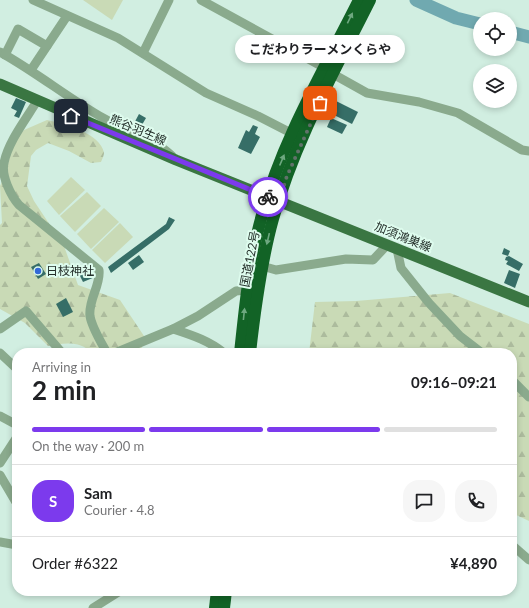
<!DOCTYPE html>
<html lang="en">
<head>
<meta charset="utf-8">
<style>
	:root { --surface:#fff; --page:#f6f6f6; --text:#202124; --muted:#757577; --line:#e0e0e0; --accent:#7c3aed }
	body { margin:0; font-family:Lato,"Noto Sans JP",sans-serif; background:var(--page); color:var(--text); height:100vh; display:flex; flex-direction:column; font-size:15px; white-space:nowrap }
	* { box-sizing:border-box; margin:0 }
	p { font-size:13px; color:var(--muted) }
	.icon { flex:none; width:22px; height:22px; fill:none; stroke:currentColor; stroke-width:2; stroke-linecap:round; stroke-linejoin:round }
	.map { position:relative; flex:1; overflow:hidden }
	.drawer { position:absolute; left:12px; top:348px; width:505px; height:248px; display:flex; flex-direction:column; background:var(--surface); border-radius:16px; box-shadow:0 2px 6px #0003 }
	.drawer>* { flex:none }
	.fabs { position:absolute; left:473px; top:12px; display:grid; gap:8px }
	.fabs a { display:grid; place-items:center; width:44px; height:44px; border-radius:50%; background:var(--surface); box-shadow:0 2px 6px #0003; font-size:20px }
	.pin { position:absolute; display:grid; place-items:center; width:34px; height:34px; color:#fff; margin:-17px; border-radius:8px; box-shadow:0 2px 6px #0006 }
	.courier { position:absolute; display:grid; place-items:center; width:40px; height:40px; margin:-20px; border:3px solid #7c3aed; border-radius:50%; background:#fff; color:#222; box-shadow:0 1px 5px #0007 }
	.bubble { position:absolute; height:28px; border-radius:14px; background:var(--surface); box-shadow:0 2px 6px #0003; font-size:13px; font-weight:700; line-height:28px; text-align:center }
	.head em { font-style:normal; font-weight:700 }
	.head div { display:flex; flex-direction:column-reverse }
	.head { display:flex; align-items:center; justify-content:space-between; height:68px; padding:0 20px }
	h1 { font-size:26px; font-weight:700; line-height:30px }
	.bar { display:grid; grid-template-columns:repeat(4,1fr); gap:6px 4px; align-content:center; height:48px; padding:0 20px }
	.bar i { height:5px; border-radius:3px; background:var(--line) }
	.bar .active { background:var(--accent) }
	.bar p { grid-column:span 4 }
	.line { display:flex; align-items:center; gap:10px; padding:0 20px; border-top:1px solid var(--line) }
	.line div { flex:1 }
	.round { display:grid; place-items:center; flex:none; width:42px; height:42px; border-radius:16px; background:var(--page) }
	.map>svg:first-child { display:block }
</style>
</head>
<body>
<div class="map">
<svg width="529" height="608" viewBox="0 0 529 608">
	<defs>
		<pattern id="forest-firs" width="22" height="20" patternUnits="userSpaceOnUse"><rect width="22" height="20" fill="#c9dab6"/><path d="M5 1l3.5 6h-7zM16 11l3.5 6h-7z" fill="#acbb9d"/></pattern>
	</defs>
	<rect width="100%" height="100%" fill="#d1eee1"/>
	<!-- forest -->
	<g fill="url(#forest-firs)">
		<path d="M 47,120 C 62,123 101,133 104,153 C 104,155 102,160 101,162 L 91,163 L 69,151 L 48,143 L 36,150 L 31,156 L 27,186 L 34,201 L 64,246 L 78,285 L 120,300 L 146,339 L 139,353 L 92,353 C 80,340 63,343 48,346 L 25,323 L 0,309 L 0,225 L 2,223 L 0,186 L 6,172 L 13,142 L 24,130 Z"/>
		<polygon points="450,293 529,324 529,521 512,513 512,353 309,353 315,302 356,301"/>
	</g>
	<!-- park -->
	<g fill="#c9dab6">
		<polygon points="83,0 123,0 112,20"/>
		<polygon points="71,177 85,190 59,215 47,201"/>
		<polygon points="87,192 101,206 75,232 60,216"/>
		<polygon points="104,208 119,222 91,249 77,234"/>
		<polygon points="120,223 133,237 105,263 92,250"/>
	</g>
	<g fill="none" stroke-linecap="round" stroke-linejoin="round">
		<!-- river -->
		<g stroke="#70a9b0" stroke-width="13">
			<polyline points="416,0 456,18 480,24"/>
			<polyline points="510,32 529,37"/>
		</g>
	</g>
	<!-- building -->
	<g fill="#366e67">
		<polygon points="16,98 26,102 19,118 14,116 17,111 11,108"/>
		<polygon points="336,101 358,112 352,124 330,113"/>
		<polygon points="139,114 146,118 139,130 132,127"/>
		<polygon points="331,118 347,125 342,134 327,127"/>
		<polygon points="253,125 258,127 255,134 260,137 251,154 238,148 246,130 249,132"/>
		<polygon points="169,217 175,220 169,229 111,273 108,267 166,224"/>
		<polygon points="504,248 510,251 508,256 502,254"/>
		<polygon points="139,255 144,262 133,270 128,263"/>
		<polygon points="509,256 523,264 519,271 506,264 508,261 505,260 506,257"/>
		<polygon points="39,263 46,274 38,279 31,267"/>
		<polygon points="86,268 87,270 90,268 95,277 83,282 79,274 81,273 80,271"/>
		<polygon points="509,270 520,274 515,288 504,283"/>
		<polygon points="66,298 73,312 63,317 56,304"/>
	</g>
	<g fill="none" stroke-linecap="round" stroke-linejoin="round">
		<!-- minor -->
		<g stroke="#8aaa8d" stroke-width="9">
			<polyline points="33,0 118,38 206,93 258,116 293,134"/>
			<polyline points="201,0 325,68"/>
			<path d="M 0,52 C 36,72 68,98 103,118 C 125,131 154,138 172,156"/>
			<polyline points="143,53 169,0"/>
			<polyline points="5,55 18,29 47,46"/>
			<polyline points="31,70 67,16"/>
			<polyline points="333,74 367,93 419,102 458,113 522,150 529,151"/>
			<path d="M 37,101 C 26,119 8,142 4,163 C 1,176 11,196 19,205 L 99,270 C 101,285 88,300 90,316 C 92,328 101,342 107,353"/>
			<polyline points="397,249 401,268 429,303 460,336 482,353"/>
			<polyline points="262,266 276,270 346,259 373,260 387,245"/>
			<polyline points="0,329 26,311 62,353"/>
			<path d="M 173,329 C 191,335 208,340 224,353"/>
			<polyline points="0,353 17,369"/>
			<polyline points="115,353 173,329 198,316 236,291 246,290"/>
			<polyline points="512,380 529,397"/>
			<polyline points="0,416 17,425"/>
			<polyline points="0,463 17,437"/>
			<polyline points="0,475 17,504"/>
			<polyline points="0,542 17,545"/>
			<polyline points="512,545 529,560"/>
			<polyline points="93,608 120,591"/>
		</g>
		<!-- major -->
		<polyline stroke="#3a7642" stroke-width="11" points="0,84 176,160 529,302"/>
		<!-- highway -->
		<g stroke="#126326" stroke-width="12">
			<path d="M 240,353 C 245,307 249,261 262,215 C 282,140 324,70 359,0"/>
			<path d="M 250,353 C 255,308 261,262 273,219 C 294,142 335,70 370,0"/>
			<polyline points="215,608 217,591"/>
			<polyline points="224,608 226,591"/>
		</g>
	</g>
	<!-- one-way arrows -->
	<defs><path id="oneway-solid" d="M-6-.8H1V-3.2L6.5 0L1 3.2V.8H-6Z"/></defs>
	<g fill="#6ea880">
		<use href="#oneway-solid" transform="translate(350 18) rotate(-64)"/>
		<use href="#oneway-solid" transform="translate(282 160) rotate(-67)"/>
		<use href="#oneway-solid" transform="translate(268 239) rotate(103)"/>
		<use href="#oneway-solid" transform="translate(244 314) rotate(-84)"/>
	</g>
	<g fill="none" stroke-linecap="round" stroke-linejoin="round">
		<!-- done -->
		<polyline stroke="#61726a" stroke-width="4" stroke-dasharray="0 7.2" points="268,197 279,201 287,176 320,103"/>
		<!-- route -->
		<polyline stroke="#7c3aed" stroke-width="5" points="71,116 268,197"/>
	</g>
	<!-- markers -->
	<circle fill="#3268d7" stroke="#defcee" stroke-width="1.5" cx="38" cy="271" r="4"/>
	<g text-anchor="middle" stroke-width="4" stroke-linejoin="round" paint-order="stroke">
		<!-- street labels -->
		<g font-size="12" fill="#242f2a" stroke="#defcee">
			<text transform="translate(138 130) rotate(23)" y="4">熊谷羽生線</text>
			<text transform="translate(403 237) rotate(22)" y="4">加須鴻巣線</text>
			<text transform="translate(250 259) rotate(-79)" y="4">国道122号</text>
		</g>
		<!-- poi labels -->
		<g font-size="12" fill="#242f2a" stroke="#defcee" text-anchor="start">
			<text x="46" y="275">日枝神社</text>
		</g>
	</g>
</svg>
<div class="fabs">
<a><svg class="icon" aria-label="locate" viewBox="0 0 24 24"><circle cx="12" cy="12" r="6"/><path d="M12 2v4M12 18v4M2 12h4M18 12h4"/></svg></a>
<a><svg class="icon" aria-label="layers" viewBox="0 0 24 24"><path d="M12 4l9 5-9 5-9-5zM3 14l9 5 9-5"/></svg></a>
</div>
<div class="pin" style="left:320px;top:103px;background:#ea580c"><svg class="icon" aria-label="bag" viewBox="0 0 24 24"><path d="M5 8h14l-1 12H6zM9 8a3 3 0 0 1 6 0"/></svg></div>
<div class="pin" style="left:71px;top:116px;background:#1f2937"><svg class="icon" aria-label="home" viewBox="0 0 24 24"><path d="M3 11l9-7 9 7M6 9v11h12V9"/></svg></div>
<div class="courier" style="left:268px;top:197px"><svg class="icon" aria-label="bike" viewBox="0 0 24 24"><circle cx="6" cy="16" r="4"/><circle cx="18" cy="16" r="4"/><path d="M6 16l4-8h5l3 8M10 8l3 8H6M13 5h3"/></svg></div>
<div class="bubble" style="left:235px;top:35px;width:170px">こだわりラーメンくらや</div>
<section class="drawer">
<div class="head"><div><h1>2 min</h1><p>Arriving in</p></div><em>09:16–09:21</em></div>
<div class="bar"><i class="active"></i><i class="active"></i><i class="active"></i><i></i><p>On the way · 200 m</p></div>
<div class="line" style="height:72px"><b class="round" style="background:var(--accent);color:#fff">S</b><div><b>Sam</b><p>Courier · 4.8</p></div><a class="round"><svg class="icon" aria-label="chat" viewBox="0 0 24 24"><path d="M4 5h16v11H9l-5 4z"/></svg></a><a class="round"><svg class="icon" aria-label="phone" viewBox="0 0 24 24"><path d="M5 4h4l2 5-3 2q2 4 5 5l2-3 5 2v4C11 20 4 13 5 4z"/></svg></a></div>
<div class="line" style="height:52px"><div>Order #6322</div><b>¥4,890</b></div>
</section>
</div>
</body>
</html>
